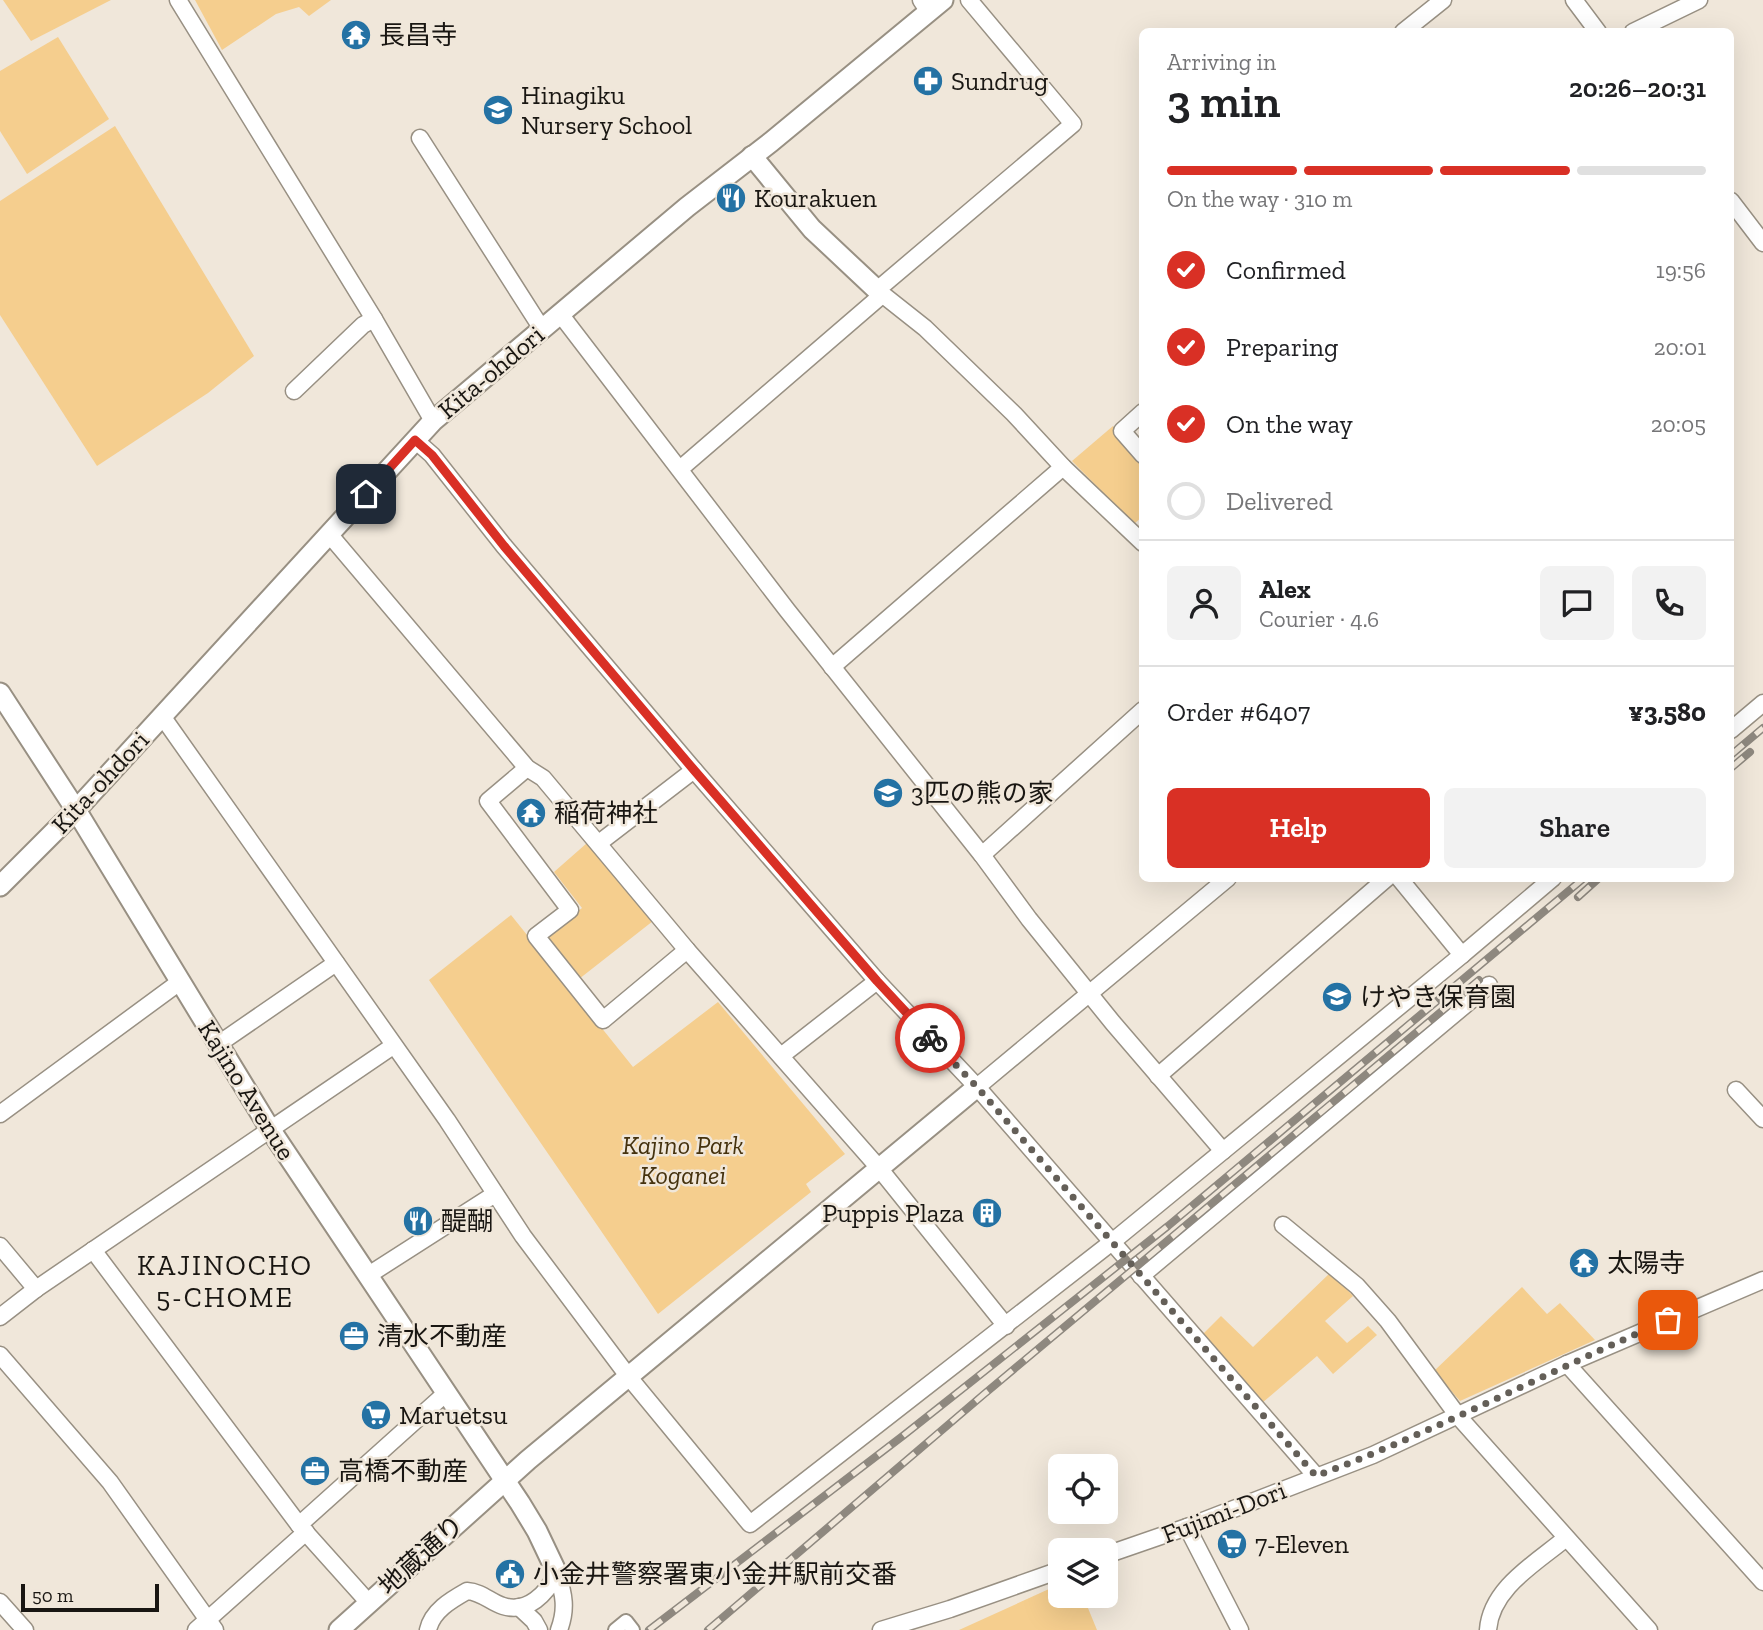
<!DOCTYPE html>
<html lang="en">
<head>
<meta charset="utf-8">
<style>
	:root { --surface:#fff; --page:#f2f2f2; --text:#202124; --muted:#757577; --line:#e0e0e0; --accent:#d93025 }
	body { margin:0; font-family:"Zilla Slab","Noto Sans JP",serif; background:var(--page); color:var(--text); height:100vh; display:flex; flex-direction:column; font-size:26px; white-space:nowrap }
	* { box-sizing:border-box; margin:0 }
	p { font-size:23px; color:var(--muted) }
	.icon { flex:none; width:38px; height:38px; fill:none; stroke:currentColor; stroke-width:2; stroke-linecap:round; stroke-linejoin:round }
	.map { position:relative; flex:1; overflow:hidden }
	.side { position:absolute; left:1139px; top:28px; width:595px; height:854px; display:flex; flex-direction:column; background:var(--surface); border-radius:10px; box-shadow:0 7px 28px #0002 }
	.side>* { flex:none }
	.buttons { position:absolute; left:1048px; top:1454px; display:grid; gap:14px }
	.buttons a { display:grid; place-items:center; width:70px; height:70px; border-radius:10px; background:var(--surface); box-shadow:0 7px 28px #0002; font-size:35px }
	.scale { position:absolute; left:21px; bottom:18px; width:138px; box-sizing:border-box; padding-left:7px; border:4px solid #191612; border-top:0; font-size:19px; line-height:24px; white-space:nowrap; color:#191612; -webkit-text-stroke:5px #f0e7da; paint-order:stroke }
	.pin { position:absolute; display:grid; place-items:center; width:60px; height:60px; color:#fff; margin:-30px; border-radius:14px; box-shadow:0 4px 10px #0006 }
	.courier { position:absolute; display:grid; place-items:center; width:70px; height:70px; margin:-35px; border:5px solid #d93025; border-radius:50%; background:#fff; color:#222; box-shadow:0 2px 9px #0007 }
	.summary em { font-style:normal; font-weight:600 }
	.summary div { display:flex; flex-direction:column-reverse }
	.summary { display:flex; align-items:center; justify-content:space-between; height:119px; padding:0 28px }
	h1 { font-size:46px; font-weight:600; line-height:52px }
	.bar { display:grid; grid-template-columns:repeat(4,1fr); gap:10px 7px; align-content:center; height:84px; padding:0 28px }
	.bar i { height:9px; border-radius:5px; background:var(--line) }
	.bar .on { background:var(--accent) }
	.bar p { grid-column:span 4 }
	.line { display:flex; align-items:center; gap:18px; padding:0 28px; border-top:2px solid var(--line) }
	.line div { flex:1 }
	.round { display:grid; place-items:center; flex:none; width:74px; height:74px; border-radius:10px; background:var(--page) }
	ol { padding:0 28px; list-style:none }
	li { display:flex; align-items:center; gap:21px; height:77px }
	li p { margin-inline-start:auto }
	li .icon { padding:7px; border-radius:50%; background:var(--accent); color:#fff; stroke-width:4 }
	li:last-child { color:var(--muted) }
	li i { width:38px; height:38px; border:4px solid var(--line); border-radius:50% }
	.cta { display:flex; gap:14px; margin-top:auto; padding:14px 28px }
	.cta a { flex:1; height:80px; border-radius:10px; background:var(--accent); color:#fff; font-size:28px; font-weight:600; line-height:80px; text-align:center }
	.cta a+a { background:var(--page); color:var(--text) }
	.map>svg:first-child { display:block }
</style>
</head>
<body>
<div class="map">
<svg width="1763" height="1630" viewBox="0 0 1763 1630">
	<rect width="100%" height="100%" fill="#f0e7da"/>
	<!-- green -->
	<g fill="#f5ce8e">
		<polygon points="3,0 111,0 31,41"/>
		<polygon points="195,0 331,0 309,16 299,7 276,14 222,50"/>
		<polygon points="58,37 109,119 27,174 0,131 0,71"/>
		<polygon points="115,126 254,356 208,393 97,466 0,315 0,201"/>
		<polygon points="1113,426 1143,466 1143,516 1134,524 1072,461"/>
		<polygon points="587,843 653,921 579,979 546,936 582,908 554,872"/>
		<polygon points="511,915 633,1067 718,1002 845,1154 806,1184 811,1192 658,1314 429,980"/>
		<polygon points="1331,1272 1353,1296 1325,1321 1347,1343 1368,1326 1377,1335 1333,1374 1317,1356 1262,1403 1202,1335 1221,1316 1253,1347"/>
		<polygon points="1522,1287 1547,1314 1560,1303 1595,1340 1460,1401 1434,1371"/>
		<polygon points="1060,1584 1060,1596 1083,1596 1097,1630 959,1630"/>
	</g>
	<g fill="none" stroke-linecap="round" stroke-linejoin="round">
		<!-- pedestrian casing -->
		<g stroke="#989083" stroke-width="16">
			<polyline id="pedestrian" points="615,1630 626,1621 633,1630"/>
		</g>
		<!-- minor casing -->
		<g stroke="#989083" stroke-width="19">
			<g id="minor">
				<polyline points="178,0 374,319 433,421"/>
				<polyline points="921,0 929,12"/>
				<polyline points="969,0 1073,124 877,290 925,328 1014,414 1063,467 1143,543"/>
				<polyline points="1574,0 1598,32"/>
				<polyline points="1403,32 1443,0"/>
				<polyline points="1633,32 1699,0"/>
				<polyline points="420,138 542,329"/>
				<polyline points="1731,201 1763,243"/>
				<polyline points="561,315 787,610 982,855 1029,919 1113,1023 1223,1151"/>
				<polyline points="294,391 363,325 374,319"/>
				<polyline points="1143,412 1122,431 1143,455"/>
				<polyline points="415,440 432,455 504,546 694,770 877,981 977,1087 1316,1476"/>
				<polyline points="680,469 882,295"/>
				<polyline points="329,534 527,768 543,778 687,950 879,1168 1006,1326"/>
				<polyline points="832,667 1063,467"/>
				<polyline points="162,716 447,1120 523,1236 628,1376 750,1524 1112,1242 1462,955 1399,878"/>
				<polyline points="1731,730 1763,703"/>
				<polyline points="527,768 488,801 570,910 536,936 603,1020 687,950"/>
				<polyline points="599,843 694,770"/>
				<polyline points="982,855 1143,710"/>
				<polyline points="1462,955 1553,878"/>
				<polyline points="217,1045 336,963"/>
				<polyline points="781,1056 877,981"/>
				<polyline points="1158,1076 1387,878"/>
				<polyline points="977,1087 1228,878"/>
				<polyline points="1736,1090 1763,1119"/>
				<polyline points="0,1114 181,981"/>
				<polyline points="1283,1225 1357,1286 1388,1321 1458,1416 1649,1630"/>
				<polyline points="0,1246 36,1289"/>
				<polyline points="93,1250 299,1525 369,1603"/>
				<polyline points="367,1276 495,1194"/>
				<polyline points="1141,1276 1489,985"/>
				<polyline points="0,1317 36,1289 393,1046"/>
				<polyline points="0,1355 110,1482 215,1630"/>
				<polyline points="1567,1364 1763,1582"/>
				<polyline points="299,1525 445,1394"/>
				<polyline points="1187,1527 1240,1630"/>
				<polyline points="1106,1555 1187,1527 1373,1455 1567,1364 1763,1280"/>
				<polyline points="0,1602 25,1630"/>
				<polyline points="519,1607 534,1621 539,1630"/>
				<polyline points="196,1630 306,1532"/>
				<path d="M 428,1630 C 432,1611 451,1600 467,1591 C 482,1592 490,1602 503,1606 C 528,1614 547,1593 557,1573 C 564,1594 567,1609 559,1630"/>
				<polyline points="881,1630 950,1609 1060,1570"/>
				<path d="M 1488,1630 C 1491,1588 1536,1563 1566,1538"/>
			</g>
		</g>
		<!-- tertiary casing -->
		<g stroke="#989083" stroke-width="23">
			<g id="tertiary">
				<polyline points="752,156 812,229 877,290"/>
				<polyline points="0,693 76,810 270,1129 520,1503 537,1531 557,1573"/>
				<polyline points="0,886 76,810 433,421 687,207 771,142 943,0"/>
				<polyline points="339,1630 528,1460 977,1087"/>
			</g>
		</g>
		<!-- pedestrian -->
		<use href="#pedestrian" stroke="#fff" stroke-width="12"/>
		<!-- minor -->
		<use href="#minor" stroke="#fff" stroke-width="16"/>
		<!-- tertiary -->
		<use href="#tertiary" stroke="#fff" stroke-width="19"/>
		<!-- rail casing -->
		<g stroke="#8e887f" stroke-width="8">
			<g id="rail">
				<polyline points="1731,755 1763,728"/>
				<polyline points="1731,768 1750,752"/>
				<polyline points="1578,897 1599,878"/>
				<polyline points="649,1630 904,1435 1168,1226 1584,878"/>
				<polyline points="708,1630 983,1395 1479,980"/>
			</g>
		</g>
		<!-- rail -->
		<use href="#rail" stroke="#f0e7da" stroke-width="5" stroke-dasharray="16" stroke-linecap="butt"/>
	</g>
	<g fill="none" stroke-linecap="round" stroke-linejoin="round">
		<!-- done -->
		<path stroke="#645f58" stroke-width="7" stroke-dasharray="0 12.6" d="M 930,1038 L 977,1087 L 1316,1476 C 1436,1431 1550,1371 1668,1320"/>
		<!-- route -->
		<polyline stroke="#d93025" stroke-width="9" points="366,494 415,440 432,455 504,546 694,770 877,981 930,1038"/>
	</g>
	<!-- icons -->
	<defs>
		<g id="temple-disc" transform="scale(1.575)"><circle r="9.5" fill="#2472a4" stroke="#f0e7da"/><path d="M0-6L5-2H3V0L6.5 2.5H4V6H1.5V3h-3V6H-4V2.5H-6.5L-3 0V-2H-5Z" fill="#fff"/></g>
		<g id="pharmacy-disc" transform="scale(1.575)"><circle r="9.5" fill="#2472a4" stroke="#f0e7da"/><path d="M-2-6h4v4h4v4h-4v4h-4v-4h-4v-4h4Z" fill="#fff"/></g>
		<g id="school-disc" transform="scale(1.575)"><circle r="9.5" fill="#2472a4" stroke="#f0e7da"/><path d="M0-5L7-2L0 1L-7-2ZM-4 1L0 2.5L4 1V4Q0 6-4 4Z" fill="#fff"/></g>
		<g id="restaurant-disc" transform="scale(1.575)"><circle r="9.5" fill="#2472a4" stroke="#f0e7da"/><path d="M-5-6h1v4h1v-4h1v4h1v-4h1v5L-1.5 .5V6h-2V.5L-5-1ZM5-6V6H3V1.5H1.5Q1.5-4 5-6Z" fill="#fff"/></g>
		<g id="building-disc" transform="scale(1.575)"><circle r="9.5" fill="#2472a4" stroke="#f0e7da"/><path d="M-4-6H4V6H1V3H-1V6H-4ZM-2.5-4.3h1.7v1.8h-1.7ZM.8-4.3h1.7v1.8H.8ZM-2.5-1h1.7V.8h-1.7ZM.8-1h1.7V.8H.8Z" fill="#fff"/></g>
		<g id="office-disc" transform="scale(1.575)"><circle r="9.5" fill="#2472a4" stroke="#f0e7da"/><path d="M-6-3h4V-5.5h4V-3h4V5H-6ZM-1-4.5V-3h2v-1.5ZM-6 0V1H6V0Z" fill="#fff"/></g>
		<g id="supermarket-disc" transform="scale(1.575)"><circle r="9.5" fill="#2472a4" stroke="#f0e7da"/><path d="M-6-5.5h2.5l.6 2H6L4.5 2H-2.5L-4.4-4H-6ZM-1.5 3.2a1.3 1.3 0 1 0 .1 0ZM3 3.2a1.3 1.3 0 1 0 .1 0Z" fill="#fff"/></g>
		<g id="civic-disc" transform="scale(1.575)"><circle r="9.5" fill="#2472a4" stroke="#f0e7da"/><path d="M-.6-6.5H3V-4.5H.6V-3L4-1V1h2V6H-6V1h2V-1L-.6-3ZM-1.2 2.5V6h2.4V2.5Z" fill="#fff"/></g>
	</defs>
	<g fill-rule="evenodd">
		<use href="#temple-disc" x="356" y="35"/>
		<use href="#pharmacy-disc" x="928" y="81"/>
		<use href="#school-disc" x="498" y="110"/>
		<use href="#restaurant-disc" x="731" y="198"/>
		<use href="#school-disc" x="888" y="793"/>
		<use href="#temple-disc" x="531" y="813"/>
		<use href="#school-disc" x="1337" y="997"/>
		<use href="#building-disc" x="987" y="1213"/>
		<use href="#restaurant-disc" x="418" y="1221"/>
		<use href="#temple-disc" x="1584" y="1263"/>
		<use href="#office-disc" x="354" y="1336"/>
		<use href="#supermarket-disc" x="376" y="1415"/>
		<use href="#office-disc" x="315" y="1471"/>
		<use href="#supermarket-disc" x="1232" y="1544"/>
		<use href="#civic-disc" x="510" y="1574"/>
	</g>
	<g text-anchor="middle" stroke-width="5" stroke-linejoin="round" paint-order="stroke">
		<!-- poi labels -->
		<g font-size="26" fill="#191612" stroke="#f0e7da" text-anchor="start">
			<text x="379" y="44">長昌寺</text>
			<text x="951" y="90">Sundrug</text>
			<text x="521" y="104">Hinagiku<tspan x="521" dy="30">Nursery School</tspan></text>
			<text x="754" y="207">Kourakuen</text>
			<text x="911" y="802">3匹の熊の家</text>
			<text x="554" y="822">稲荷神社</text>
			<text x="1360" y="1006">けやき保育園</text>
			<text x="964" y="1222" text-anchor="end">Puppis Plaza</text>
			<text x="441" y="1230">醍醐</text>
			<text x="1607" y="1272">太陽寺</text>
			<text x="377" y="1345">清水不動産</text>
			<text x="399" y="1424">Maruetsu</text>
			<text x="338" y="1480">高橋不動産</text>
			<text x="1255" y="1553">7-Eleven</text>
			<text x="533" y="1583">小金井警察署東小金井駅前交番</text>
		</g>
		<!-- street labels -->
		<g font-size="26" fill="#191612" stroke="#f0e7da">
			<text transform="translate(491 372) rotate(-40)" y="9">Kita-ohdori</text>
			<text transform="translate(100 782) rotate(-47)" y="9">Kita-ohdori</text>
			<text transform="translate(247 1090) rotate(58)" y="9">Kajino Avenue</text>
			<text transform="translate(1224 1512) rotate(-21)" y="9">Fujimi-Dori</text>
			<text transform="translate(421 1555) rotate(-42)" y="9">地蔵通り</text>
		</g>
		<!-- park labels -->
		<g font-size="26" font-style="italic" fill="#45320e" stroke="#f0e7da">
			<text x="683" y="1154">Kajino Park<tspan x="683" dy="30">Koganei</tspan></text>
		</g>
		<!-- neighbourhood labels -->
		<g font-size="28" letter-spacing="2" fill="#191612" stroke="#f0e7da">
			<text x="225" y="1275">KAJINOCHO<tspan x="225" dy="32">5-CHOME</tspan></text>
		</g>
	</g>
</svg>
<div class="buttons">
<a><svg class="icon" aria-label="locate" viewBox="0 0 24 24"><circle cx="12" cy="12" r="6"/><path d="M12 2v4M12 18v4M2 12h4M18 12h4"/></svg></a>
<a><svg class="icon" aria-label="layers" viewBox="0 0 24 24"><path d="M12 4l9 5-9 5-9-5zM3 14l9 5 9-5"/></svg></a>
</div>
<div class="scale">50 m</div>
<div class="pin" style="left:1668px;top:1320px;background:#ea580c"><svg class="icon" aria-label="bag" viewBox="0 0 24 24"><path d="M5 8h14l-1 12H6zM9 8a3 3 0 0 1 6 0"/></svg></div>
<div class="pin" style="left:366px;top:494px;background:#1f2937"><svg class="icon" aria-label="home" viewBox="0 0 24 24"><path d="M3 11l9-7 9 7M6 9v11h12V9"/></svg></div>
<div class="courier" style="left:930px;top:1038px"><svg class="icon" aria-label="bike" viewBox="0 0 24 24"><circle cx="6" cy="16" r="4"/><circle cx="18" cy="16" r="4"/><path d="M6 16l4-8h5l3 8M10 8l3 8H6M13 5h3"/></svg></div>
<section class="side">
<div class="summary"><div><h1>3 min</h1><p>Arriving in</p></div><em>20:26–20:31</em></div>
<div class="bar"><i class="on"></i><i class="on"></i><i class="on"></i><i></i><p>On the way · 310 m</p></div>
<ol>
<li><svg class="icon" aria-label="check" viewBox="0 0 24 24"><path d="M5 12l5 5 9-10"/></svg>Confirmed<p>19:56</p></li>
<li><svg class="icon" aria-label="check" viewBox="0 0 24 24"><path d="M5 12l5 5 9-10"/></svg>Preparing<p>20:01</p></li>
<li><svg class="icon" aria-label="check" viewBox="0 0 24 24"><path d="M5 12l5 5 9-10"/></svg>On the way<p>20:05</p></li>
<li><i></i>Delivered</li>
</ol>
<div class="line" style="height:126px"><a class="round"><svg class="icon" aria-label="person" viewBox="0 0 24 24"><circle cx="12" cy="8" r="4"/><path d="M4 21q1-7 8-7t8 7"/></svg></a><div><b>Alex</b><p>Courier · 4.6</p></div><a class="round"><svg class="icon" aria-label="chat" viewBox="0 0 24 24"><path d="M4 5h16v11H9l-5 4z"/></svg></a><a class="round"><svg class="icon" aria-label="phone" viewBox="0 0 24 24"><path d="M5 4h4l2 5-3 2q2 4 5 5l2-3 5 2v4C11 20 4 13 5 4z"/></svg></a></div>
<div class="line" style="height:91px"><div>Order #6407</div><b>¥3,580</b></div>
<div class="cta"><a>Help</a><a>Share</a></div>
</section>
</div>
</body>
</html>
